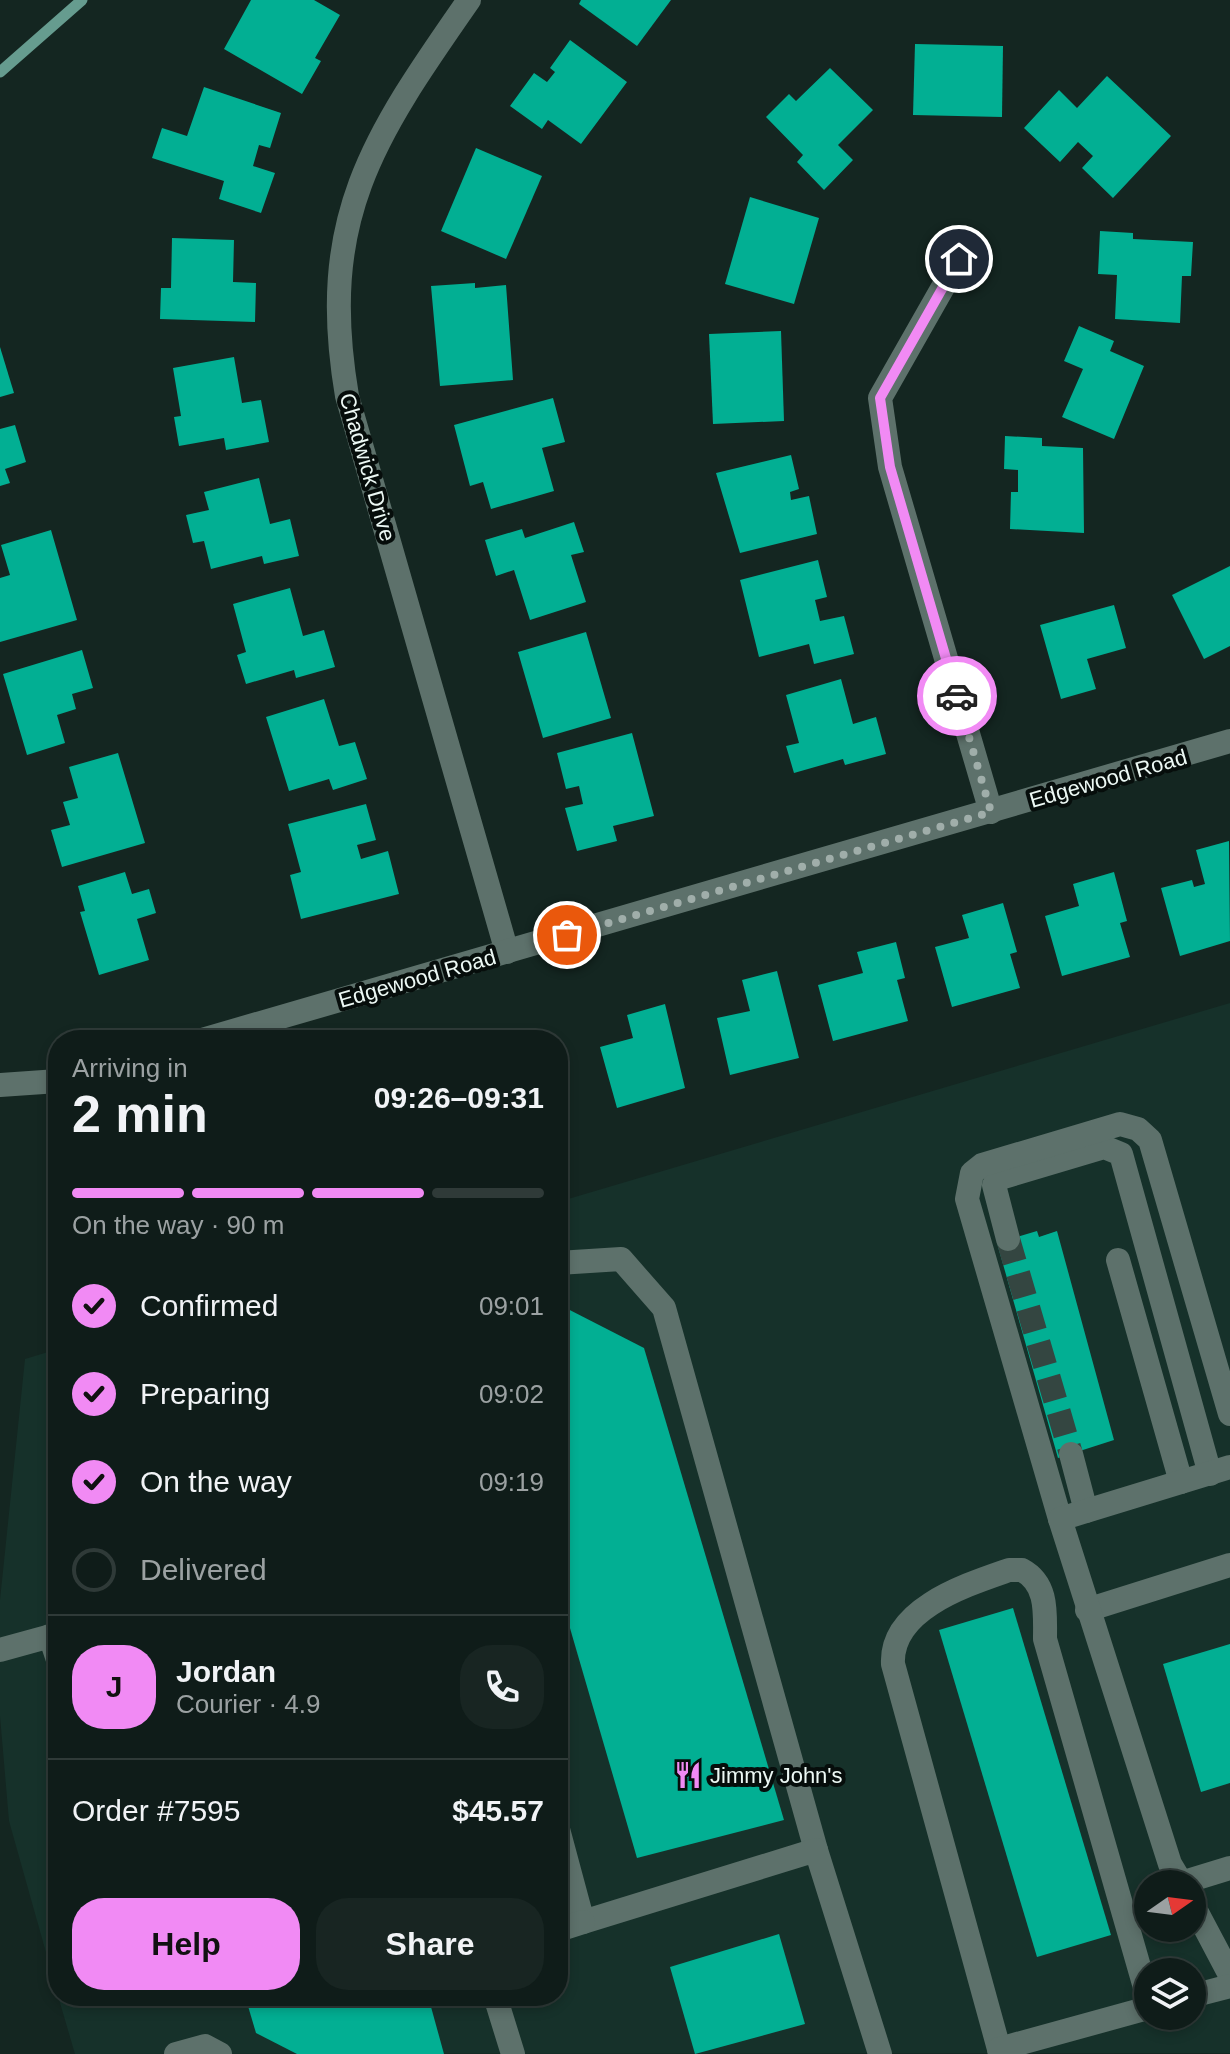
<!DOCTYPE html>
<html lang="en">
<head>
<meta charset="utf-8">
<style>
	:root { --surface:#0f1c19; --page:#182522; --text:#f1f3f6; --muted:#9ba1a2; --line:#2f3a38; --accent:#f18af4 }
	body { margin:0; font-family:Arial,sans-serif; background:var(--page); color:var(--text); height:100vh; display:flex; flex-direction:column; font-size:30px; white-space:nowrap }
	* { box-sizing:border-box; margin:0 }
	p { font-size:26px; color:var(--muted) }
	.icon { flex:none; width:44px; height:44px; fill:none; stroke:currentColor; stroke-width:2; stroke-linecap:round; stroke-linejoin:round }
	.map { position:relative; flex:1; overflow:hidden }
	.side { position:absolute; left:48px; top:1030px; width:520px; height:976px; display:flex; flex-direction:column; background:var(--surface); border-radius:32px; box-shadow:0 4px 12px #0003,0 0 0 2px var(--line) }
	.side>* { flex:none }
	.needle { width:52px; rotate:76deg }
	.buttons { position:absolute; left:1134px; top:1870px; display:grid; gap:16px }
	.buttons a { display:grid; place-items:center; width:72px; height:72px; border-radius:50%; background:var(--surface); box-shadow:0 4px 12px #0003,0 0 0 2px var(--line); font-size:40px }
	.pin { position:absolute; display:grid; place-items:center; width:68px; height:68px; color:#fff; margin:-34px; border:4px solid #fff; border-radius:50%; box-shadow:0 2px 8px #0007 }
	.courier { position:absolute; display:grid; place-items:center; width:80px; height:80px; margin:-40px; border:6px solid #f18af4; border-radius:50%; background:#fff; color:#222; box-shadow:0 2px 10px #0007 }
	.head em { font-style:normal; font-weight:600 }
	.head div { display:flex; flex-direction:column-reverse }
	.head { display:flex; align-items:center; justify-content:space-between; height:136px; padding:0 24px }
	h1 { font-size:52px; font-weight:600; line-height:60px }
	.bar { display:grid; grid-template-columns:repeat(4,1fr); gap:12px 8px; align-content:center; height:96px; padding:0 24px }
	.bar i { height:10px; border-radius:6px; background:var(--line) }
	.bar .active { background:var(--accent) }
	.bar p { grid-column:span 4 }
	.line { display:flex; align-items:center; gap:20px; padding:0 24px; border-top:2px solid var(--line) }
	.line div { flex:1 }
	.round { display:grid; place-items:center; flex:none; width:84px; height:84px; border-radius:32px; background:var(--page) }
	ol { padding:0 24px; list-style:none }
	li { display:flex; align-items:center; gap:24px; height:88px }
	li p { margin-inline-start:auto }
	li .icon { padding:8px; border-radius:50%; background:var(--accent); color:#111; stroke-width:4 }
	li:last-child { color:var(--muted) }
	li i { width:44px; height:44px; border:4px solid var(--line); border-radius:50% }
	.action { display:flex; gap:16px; margin-top:auto; padding:16px 24px }
	.action a { flex:1; height:92px; border-radius:32px; background:var(--accent); color:#111; font-size:32px; font-weight:600; line-height:92px; text-align:center }
	.action a+a { background:var(--page); color:var(--text) }
	.map>svg:first-child { display:block }
</style>
</head>
<body>
<div class="map">
<svg width="1230" height="2054" viewBox="0 0 1230 2054">
	<rect width="100%" height="100%" fill="#142621"/>
	<!-- built -->
	<g fill="#16312a" fill-rule="evenodd">
		<path d="M 1230,1003 L 1230,2053 L 75,2054 L 58,1996 L 558,1996 L 558,1202 ZM 1148,1884 L 1192,1884 L 1192,1928 L 1148,1928 ZM 1148,1972 L 1192,1972 L 1192,2016 L 1148,2016 Z"/>
		<polygon points="58,1349 58,1995 9,1821 0,1716 0,1600 25,1359"/>
	</g>
	<g fill="none" stroke-linecap="round" stroke-linejoin="round">
		<!-- stream -->
		<polyline stroke="#669c8f" stroke-width="11" points="0,72 82,0"/>
	</g>
	<!-- building -->
	<g fill="#02af93">
		<polygon points="251,0 314,0 340,15 315,58 321,61 302,94 224,49"/>
		<polygon points="581,0 671,0 637,46 579,4"/>
		<polygon points="570,40 627,82 581,144 548,120 542,129 510,106 534,73 547,82 555,72 550,68"/>
		<polygon points="915,44 1003,46 1002,117 913,115"/>
		<polygon points="830,68 873,110 838,145 853,160 824,190 797,162 803,155 766,117 789,94 796,101"/>
		<polygon points="1107,76 1171,136 1113,198 1082,168 1093,156 1078,142 1060,162 1024,128 1059,90 1077,108"/>
		<polygon points="204,87 281,113 270,148 259,145 253,166 275,173 261,213 219,199 224,181 152,158 162,128 187,136"/>
		<polygon points="476,148 542,176 506,259 441,231"/>
		<polygon points="750,197 819,218 794,304 725,284"/>
		<polygon points="1100,231 1133,233 1133,239 1193,242 1191,276 1182,276 1180,323 1115,319 1117,275 1098,274"/>
		<polygon points="172,238 234,240 233,282 256,283 255,322 160,319 161,288 171,288"/>
		<polygon points="475,283 475,288 506,285 513,380 440,386 431,286"/>
		<polygon points="1079,326 1114,341 1110,351 1144,366 1114,439 1062,417 1083,369 1064,361"/>
		<polygon points="781,331 784,421 713,424 709,334"/>
		<polygon points="0,347 14,393 0,397"/>
		<polygon points="234,357 242,403 261,400 269,442 226,450 224,438 179,446 174,417 181,416 173,368"/>
		<polygon points="553,398 565,442 542,448 554,491 491,509 483,482 470,486 454,425"/>
		<polygon points="15,425 26,462 5,469 10,483 0,486 0,429"/>
		<polygon points="1005,436 1042,438 1042,446 1083,448 1084,533 1010,529 1011,492 1018,492 1018,470 1004,469"/>
		<polygon points="791,455 799,489 790,492 791,500 809,496 817,534 740,553 716,473"/>
		<polygon points="259,478 270,524 290,519 299,556 264,564 262,556 211,569 204,541 193,543 186,515 209,510 204,492"/>
		<polygon points="574,522 584,552 571,555 586,602 530,620 514,570 496,576 485,540 522,529 525,538"/>
		<polygon points="51,530 77,620 0,642 0,578 10,575 1,545"/>
		<polygon points="818,560 827,597 815,600 820,621 844,616 854,654 814,664 809,644 759,657 740,580"/>
		<polygon points="1230,566 1230,646 1204,659 1172,595"/>
		<polygon points="290,588 303,636 324,630 335,667 296,678 294,670 246,684 237,655 246,652 233,604"/>
		<polygon points="1114,605 1126,648 1087,659 1096,689 1061,699 1040,625"/>
		<polygon points="586,632 611,718 543,738 518,652"/>
		<polygon points="82,650 93,688 72,694 76,709 57,715 65,743 27,755 3,674"/>
		<polygon points="841,679 853,724 876,717 886,754 845,765 843,759 794,773 786,746 799,743 786,695"/>
		<polygon points="324,699 339,746 355,742 367,779 333,790 329,779 289,791 266,717"/>
		<polygon points="632,733 654,816 613,826 617,841 577,851 565,808 583,804 579,786 566,789 557,753"/>
		<polygon points="118,753 145,843 62,867 51,830 70,825 63,802 78,798 69,767"/>
		<polygon points="366,804 376,840 357,845 361,859 388,851 399,894 301,919 290,875 301,872 288,824"/>
		<polygon points="1229,841 1230,941 1180,956 1161,888 1192,880 1194,887 1205,884 1196,850"/>
		<polygon points="125,872 132,894 149,889 156,913 137,919 149,960 99,975 80,912 85,911 78,886"/>
		<polygon points="1114,872 1127,921 1120,923 1130,957 1062,976 1045,916 1079,906 1073,884"/>
		<polygon points="1003,903 1017,952 1010,954 1020,988 952,1007 935,947 969,938 962,915"/>
		<polygon points="896,942 905,978 897,980 908,1021 833,1041 818,985 863,973 857,952"/>
		<polygon points="777,971 799,1058 730,1075 717,1018 750,1011 742,980"/>
		<polygon points="665,1004 685,1088 617,1108 600,1047 633,1038 627,1015"/>
		<polygon points="558,1085 569,1123 558,1126"/>
		<polygon points="1037,1231 1039,1237 1057,1231 1114,1440 1058,1458 997,1243"/>
		<polygon points="558,1304 644,1348 784,1820 637,1858 558,1587"/>
		<polygon points="1013,1608 1111,1935 1037,1957 939,1630"/>
		<polygon points="1230,1644 1230,1783 1201,1792 1163,1664"/>
		<polygon points="779,1934 805,2024 695,2054 670,1967"/>
		<polygon points="245,1996 428,1996 444,2054 297,2054 256,2033"/>
	</g>
	<g fill="none" stroke-linecap="round" stroke-linejoin="round">
		<!-- minor-tunnel -->
		<polyline stroke="#344641" stroke-width="24" stroke-dasharray="24 12" stroke-linecap="butt" points="1008,1239 1071,1454"/>
		<!-- minor -->
		<g stroke="#5d716b" stroke-width="24">
			<path d="M 469,0 C 372,139 317,219 347,396 L 507,952"/>
			<polyline points="959,259 880,398 890,467 991,812"/>
			<polyline points="202,1040 1230,741"/>
			<polyline points="0,1085 58,1081"/>
			<polyline points="1008,1239 994,1185 997,1179 1104,1147 1121,1154 1210,1474"/>
			<polyline points="1118,1260 1181,1482"/>
			<polyline points="558,1263 621,1259 664,1308 816,1850"/>
			<polyline points="1071,1454 1086,1511"/>
			<polyline points="1060,1519 967,1199 972,1173 982,1165 1120,1124 1138,1129 1150,1140 1230,1414"/>
			<polyline points="1087,1610 1230,1565"/>
			<polyline points="50,1636 58,1660"/>
			<polyline points="0,1650 58,1634"/>
			<polyline points="558,1829 583,1922 816,1850 880,2054"/>
			<polyline points="1181,1883 1230,1868"/>
			<polyline points="1182,1884 1170,1864 1060,1519 1230,1467"/>
			<polyline points="1192,1903 1230,1975"/>
			<polyline points="558,1930 583,1922"/>
			<polyline points="495,1996 513,2054"/>
			<polyline points="1192,1996 1230,1986"/>
			<path d="M 999,2049 L 893,1664 C 890,1609 966,1585 1009,1570 L 1022,1570 C 1048,1584 1045,1613 1045,1639 L 1148,1998"/>
			<polyline points="176,2054 205,2046 220,2054"/>
			<polyline points="1000,2054 999,2049 1148,2008"/>
		</g>
	</g>
	<g fill="none" stroke-linecap="round" stroke-linejoin="round">
		<!-- done -->
		<polyline stroke="#a0aeaa" stroke-width="8" stroke-dasharray="0 14.4" points="567,935 991,812 957,696"/>
		<!-- route -->
		<polyline stroke="#f18af4" stroke-width="10" points="957,696 890,467 880,398 959,259"/>
	</g>
	<!-- icons -->
	<defs>
		<g id="restaurant-bare" transform="scale(2.16)"><path d="M-5-6h1v4h1v-4h1v4h1v-4h1v5L-1.5 .5V6h-2V.5L-5-1ZM5-6V6H3V1.5H1.5Q1.5-4 5-6Z" fill="#f18af4" stroke="#060d0b" stroke-width="2.5" paint-order="stroke"/></g>
	</defs>
	<g fill-rule="evenodd">
		<use href="#restaurant-bare" x="688" y="1775"/>
	</g>
	<g text-anchor="middle" stroke-width="8" stroke-linejoin="round" paint-order="stroke">
		<!-- street labels -->
		<g font-size="22" fill="#ecf8f4" stroke="#060d0b">
			<text transform="translate(368 467) rotate(74)" y="8">Chadwick Drive</text>
			<text transform="translate(1108 778) rotate(-16)" y="8">Edgewood Road</text>
			<text transform="translate(417 978) rotate(-16)" y="8">Edgewood Road</text>
		</g>
		<!-- poi labels -->
		<g font-size="22" fill="#ecf8f4" stroke="#060d0b" text-anchor="start">
			<text x="710" y="1783">Jimmy John's</text>
		</g>
	</g>
</svg>
<div class="buttons">
<a><svg class="needle" viewBox="-14 -14 28 28"><path d="M0-13l5 13h-10z" fill="#e53935"/><path d="M0 13l5-13h-10z" fill="#9ba1a2"/></svg></a>
<a><svg class="icon" aria-label="layers" viewBox="0 0 24 24"><path d="M12 4l9 5-9 5-9-5zM3 14l9 5 9-5"/></svg></a>
</div>
<div class="pin" style="left:567px;top:935px;background:#ea580c"><svg class="icon" aria-label="bag" viewBox="0 0 24 24"><path d="M5 8h14l-1 12H6zM9 8a3 3 0 0 1 6 0"/></svg></div>
<div class="pin" style="left:959px;top:259px;background:#1f2937"><svg class="icon" aria-label="home" viewBox="0 0 24 24"><path d="M3 11l9-7 9 7M6 9v11h12V9"/></svg></div>
<div class="courier" style="left:957px;top:696px"><svg class="icon" aria-label="car" viewBox="0 0 24 24"><path d="M5 17H2v-5l4-1 3-4h7l3 4 3 1v5h-3M9 17h6M6 11h13"/><circle cx="7" cy="17" r="2"/><circle cx="17" cy="17" r="2"/></svg></div>
<section class="side">
<div class="head"><div><h1>2 min</h1><p>Arriving in</p></div><em>09:26–09:31</em></div>
<div class="bar"><i class="active"></i><i class="active"></i><i class="active"></i><i></i><p>On the way · 90 m</p></div>
<ol>
<li><svg class="icon" aria-label="check" viewBox="0 0 24 24"><path d="M5 12l5 5 9-10"/></svg>Confirmed<p>09:01</p></li>
<li><svg class="icon" aria-label="check" viewBox="0 0 24 24"><path d="M5 12l5 5 9-10"/></svg>Preparing<p>09:02</p></li>
<li><svg class="icon" aria-label="check" viewBox="0 0 24 24"><path d="M5 12l5 5 9-10"/></svg>On the way<p>09:19</p></li>
<li><i></i>Delivered</li>
</ol>
<div class="line" style="height:144px"><b class="round" style="background:var(--accent);color:#111">J</b><div><b>Jordan</b><p>Courier · 4.9</p></div><a class="round"><svg class="icon" aria-label="phone" viewBox="0 0 24 24"><path d="M5 4h4l2 5-3 2q2 4 5 5l2-3 5 2v4C11 20 4 13 5 4z"/></svg></a></div>
<div class="line" style="height:104px"><div>Order #7595</div><b>$45.57</b></div>
<div class="action"><a>Help</a><a>Share</a></div>
</section>
</div>
</body>
</html>
